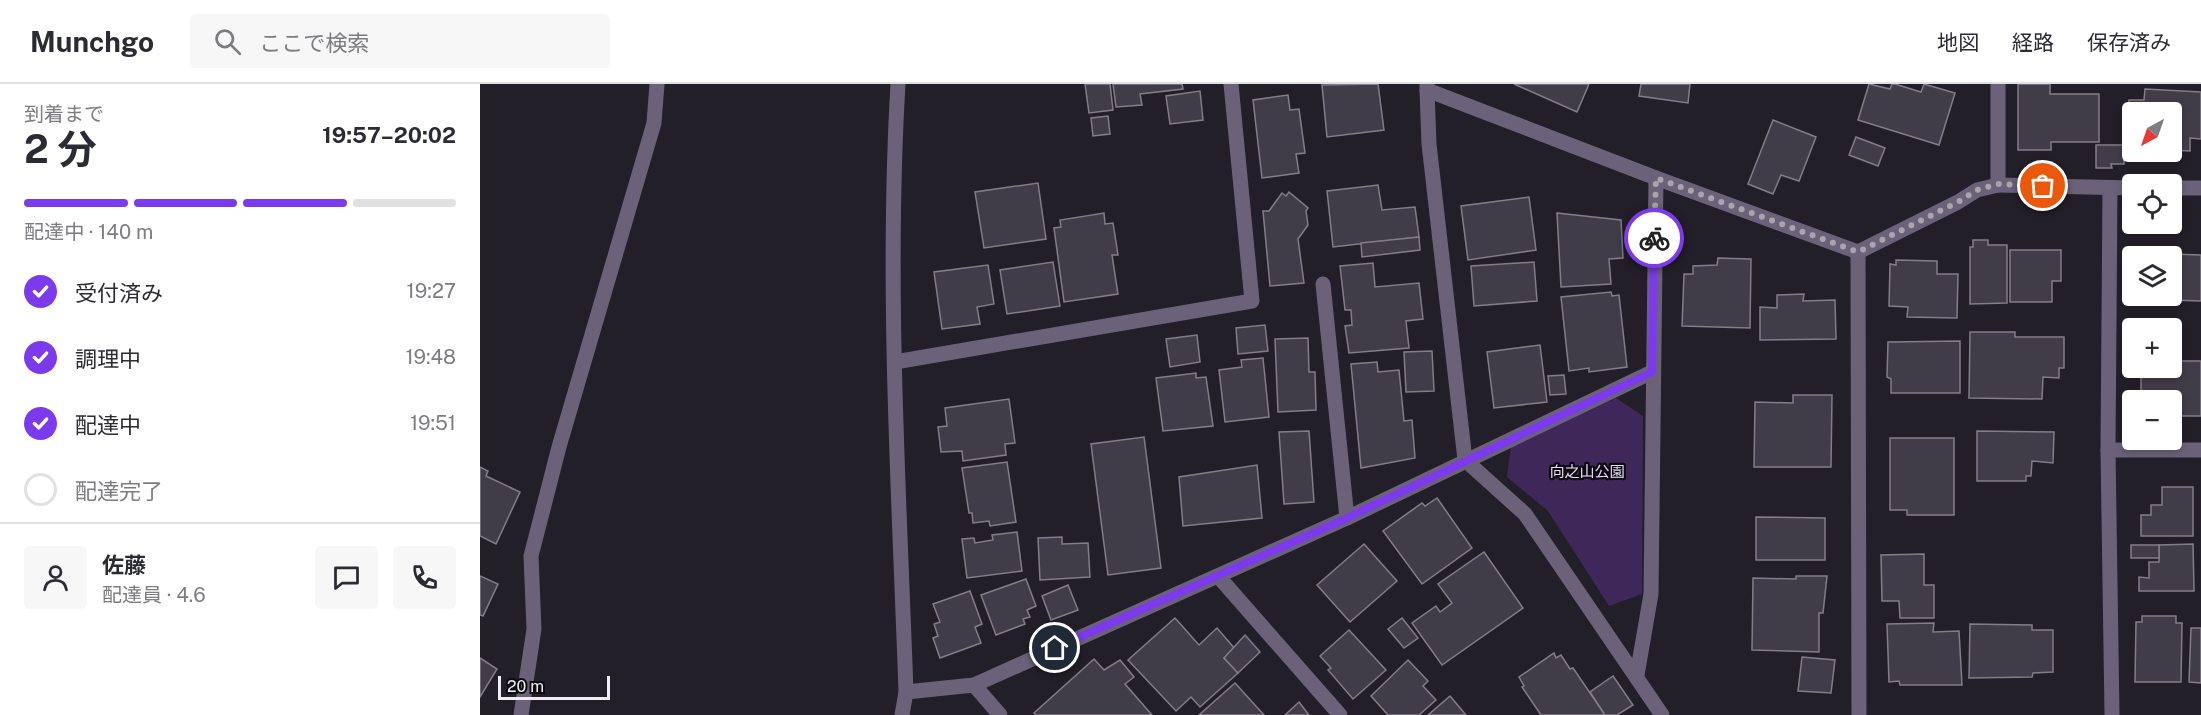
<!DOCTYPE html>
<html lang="ja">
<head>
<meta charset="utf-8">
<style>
	:root { --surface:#fff; --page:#f7f7f7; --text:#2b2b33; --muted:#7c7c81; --line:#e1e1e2; --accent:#7c3aed }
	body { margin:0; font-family:"Public Sans","Noto Sans JP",sans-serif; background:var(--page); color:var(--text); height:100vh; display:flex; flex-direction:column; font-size:22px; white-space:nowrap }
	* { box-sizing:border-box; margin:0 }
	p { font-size:20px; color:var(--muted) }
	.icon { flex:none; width:33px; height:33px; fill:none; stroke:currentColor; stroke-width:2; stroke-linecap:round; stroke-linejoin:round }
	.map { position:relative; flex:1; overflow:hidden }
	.sheet { display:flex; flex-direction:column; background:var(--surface); width:480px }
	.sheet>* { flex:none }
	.needle { width:39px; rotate:220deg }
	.buttons { position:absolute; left:1642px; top:18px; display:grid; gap:12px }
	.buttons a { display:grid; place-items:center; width:60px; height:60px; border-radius:6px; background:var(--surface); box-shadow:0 3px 9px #0003; font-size:30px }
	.scale { position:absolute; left:18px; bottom:15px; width:112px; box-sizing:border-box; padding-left:6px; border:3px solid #f0edf4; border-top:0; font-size:16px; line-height:21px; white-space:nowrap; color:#f0edf4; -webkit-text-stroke:4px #0c0a0e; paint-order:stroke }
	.pin { position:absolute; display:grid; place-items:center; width:51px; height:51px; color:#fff; margin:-26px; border:3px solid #fff; border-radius:50%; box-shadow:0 2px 6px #0007 }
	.courier { position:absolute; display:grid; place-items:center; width:60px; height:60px; margin:-30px; border:4px solid #7c3aed; border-radius:50%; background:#fff; color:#222; box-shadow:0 2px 8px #0007 }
	.headline em { font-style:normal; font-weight:700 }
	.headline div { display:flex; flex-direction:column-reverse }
	.headline { display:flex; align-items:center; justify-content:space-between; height:102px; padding:0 24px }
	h1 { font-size:39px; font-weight:700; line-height:45px }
	.bar { display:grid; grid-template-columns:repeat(4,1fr); gap:9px 6px; align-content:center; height:72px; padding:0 24px }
	.bar i { height:8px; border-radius:4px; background:var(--line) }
	.bar .selected { background:var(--accent) }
	.bar p { grid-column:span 4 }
	.line { display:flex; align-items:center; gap:15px; padding:0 24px; border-top:2px solid var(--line) }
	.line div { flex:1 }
	.round { display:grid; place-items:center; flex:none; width:63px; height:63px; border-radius:6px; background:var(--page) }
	ol { padding:0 24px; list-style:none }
	li { display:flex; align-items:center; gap:18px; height:66px }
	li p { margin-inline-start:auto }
	li .icon { padding:6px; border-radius:50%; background:var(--accent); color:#fff; stroke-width:4 }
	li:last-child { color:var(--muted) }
	li i { width:33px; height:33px; border:3px solid var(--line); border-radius:50% }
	header { display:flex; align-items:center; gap:36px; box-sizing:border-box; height:84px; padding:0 30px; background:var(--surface); border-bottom:2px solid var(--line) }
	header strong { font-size:28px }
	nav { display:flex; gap:33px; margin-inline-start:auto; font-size:21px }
	.search { width:420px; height:54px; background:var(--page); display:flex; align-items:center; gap:15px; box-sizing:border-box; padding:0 21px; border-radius:6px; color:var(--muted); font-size:22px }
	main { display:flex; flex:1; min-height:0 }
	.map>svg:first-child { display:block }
</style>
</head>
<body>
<header>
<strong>Munchgo</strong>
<div class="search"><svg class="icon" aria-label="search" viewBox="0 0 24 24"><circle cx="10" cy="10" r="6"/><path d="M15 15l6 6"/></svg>ここで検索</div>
<nav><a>地図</a><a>経路</a><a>保存済み</a></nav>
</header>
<main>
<section class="sheet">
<div class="headline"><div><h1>2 分</h1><p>到着まで</p></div><em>19:57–20:02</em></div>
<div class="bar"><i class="selected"></i><i class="selected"></i><i class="selected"></i><i></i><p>配達中 · 140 m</p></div>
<ol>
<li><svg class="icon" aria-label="check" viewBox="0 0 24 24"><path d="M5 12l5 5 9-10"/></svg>受付済み<p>19:27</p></li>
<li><svg class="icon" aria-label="check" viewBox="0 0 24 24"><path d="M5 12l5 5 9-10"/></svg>調理中<p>19:48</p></li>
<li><svg class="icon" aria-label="check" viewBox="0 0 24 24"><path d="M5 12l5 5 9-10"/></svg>配達中<p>19:51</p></li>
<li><i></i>配達完了</li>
</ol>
<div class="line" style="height:108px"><a class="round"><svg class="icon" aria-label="person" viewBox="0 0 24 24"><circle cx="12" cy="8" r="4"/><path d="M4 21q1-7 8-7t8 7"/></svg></a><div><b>佐藤</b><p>配達員 · 4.6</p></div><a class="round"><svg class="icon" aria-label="chat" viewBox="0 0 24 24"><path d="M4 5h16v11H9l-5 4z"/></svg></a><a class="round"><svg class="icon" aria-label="phone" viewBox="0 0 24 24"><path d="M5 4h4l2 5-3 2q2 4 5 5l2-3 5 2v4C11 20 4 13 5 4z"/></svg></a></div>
</section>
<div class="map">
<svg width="1721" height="631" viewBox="0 0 1721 631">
	<rect width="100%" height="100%" fill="#231f29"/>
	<!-- green -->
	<polygon fill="#3e2859" points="1136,314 1163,332 1162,510 1129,522 1068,427 1027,393 1031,362"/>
	<!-- building -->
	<g fill="#413d48" stroke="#827d89" stroke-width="1.5">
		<polygon points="605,0 630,0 633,26 609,29"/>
		<polygon points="633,0 702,0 703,5 660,10 662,21 636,23"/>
		<polygon points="898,0 904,46 847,53 842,1"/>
		<polygon points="1034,0 1109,0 1097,28"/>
		<polygon points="1161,0 1210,0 1208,19 1159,12"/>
		<polygon points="1389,0 1410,5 1412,0 1415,0 1441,8 1444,0 1475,9 1459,61 1378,36"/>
		<polygon points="1538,0 1570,0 1570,10 1619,10 1619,58 1571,58 1571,66 1538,66"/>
		<polygon points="1665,5 1721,8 1721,55 1710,54 1710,67 1692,66 1692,28 1653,28 1653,65 1646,65 1649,16 1664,16"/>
		<polygon points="720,7 723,36 690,40 686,12"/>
		<polygon points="808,11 810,26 819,25 825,69 816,70 819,89 782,94 773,16"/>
		<polygon points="628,32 630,50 613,52 611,34"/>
		<polygon points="1293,36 1336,53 1319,97 1301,91 1293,110 1268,100"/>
		<polygon points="1376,53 1405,64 1398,82 1369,71"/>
		<polygon points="1616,61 1644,61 1644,80 1631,80 1632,84 1616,84"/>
		<polygon points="558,99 566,155 504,164 495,108"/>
		<polygon points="898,101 902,126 935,123 939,153 853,163 847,107"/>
		<polygon points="809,108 828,124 826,127 828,141 818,155 824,199 790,202 783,127 789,127 802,109 806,112"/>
		<polygon points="1049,113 1056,166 988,176 981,122"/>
		<polygon points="624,129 625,140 633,139 638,171 632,171 638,210 584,218 574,144 581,143 580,136"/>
		<polygon points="1077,129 1141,136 1143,174 1129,175 1131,200 1081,203"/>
		<polygon points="939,153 940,166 882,173 881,159"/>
		<polygon points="1493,156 1508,156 1508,161 1527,161 1527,219 1490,220 1490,163 1493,163"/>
		<polygon points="1530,166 1581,166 1581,197 1572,197 1572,218 1530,218"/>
		<polygon points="1661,169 1721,171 1721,217 1658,215 1658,212 1692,212 1692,172 1660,172"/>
		<polygon points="1238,174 1271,175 1270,244 1202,242 1204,190 1213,190 1213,182 1237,181"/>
		<polygon points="1416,176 1457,177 1457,190 1478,190 1477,234 1427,233 1428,223 1409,222 1410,180 1416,181"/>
		<polygon points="573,178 580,222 527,230 520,186"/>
		<polygon points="1054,178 1057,217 994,222 991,182"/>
		<polygon points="893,179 895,203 939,199 943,235 926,237 929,264 869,269 865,242 872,241 871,226 865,226 860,182"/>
		<polygon points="508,181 514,220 497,223 500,240 462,245 454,188"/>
		<polygon points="1131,208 1132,212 1139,211 1147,283 1109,288 1109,284 1089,287 1081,213"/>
		<polygon points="1324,210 1323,217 1355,216 1356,255 1280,256 1280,223 1297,224 1297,211"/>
		<polygon points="785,241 788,267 758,270 756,244"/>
		<polygon points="1490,248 1535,248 1535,253 1584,253 1584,284 1579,284 1579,294 1563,293 1562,315 1489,314"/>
		<polygon points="717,251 720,278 690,283 686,255"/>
		<polygon points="828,254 829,288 835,288 836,326 798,328 795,255"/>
		<polygon points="1480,257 1480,309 1411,309 1411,295 1407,293 1408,258"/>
		<polygon points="1060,261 1067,318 1014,324 1007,268"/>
		<polygon points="952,267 954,307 926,308 924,268"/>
		<polygon points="783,274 789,333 745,338 739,286 762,283 761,276"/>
		<polygon points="1692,277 1721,277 1721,332 1692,332 1692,316 1661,316 1661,284 1692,284"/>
		<polygon points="897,278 898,288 919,286 924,337 932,336 935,374 881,384 871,280"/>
		<polygon points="716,289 716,294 726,293 733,342 683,347 676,294"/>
		<polygon points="1084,291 1086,310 1070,311 1068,292"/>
		<polygon points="1313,311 1352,311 1351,383 1274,383 1275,318 1313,319"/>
		<polygon points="529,315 535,359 525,360 526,371 483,377 482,367 461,368 458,343 467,342 465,324"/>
		<polygon points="829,347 834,418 804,420 799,348"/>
		<polygon points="1497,347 1574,348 1573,379 1552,377 1551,392 1546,392 1546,397 1497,397"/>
		<polygon points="664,353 681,484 628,491 611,360"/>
		<polygon points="1410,354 1474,354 1474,431 1427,431 1427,426 1410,426"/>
		<polygon points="527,378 536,438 510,442 509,437 493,439 492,429 489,429 482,384"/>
		<polygon points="777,381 782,434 703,442 699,393"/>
		<polygon points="0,383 8,387 6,392 40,408 16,460 0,452"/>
		<polygon points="1682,403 1713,403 1713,452 1661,452 1661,431 1671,431 1671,421 1682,421"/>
		<polygon points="957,414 992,464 942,500 903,447 942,419 945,422"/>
		<polygon points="1276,433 1345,434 1345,476 1276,476"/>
		<polygon points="537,448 542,487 487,494 482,455 494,454 495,459 513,456 512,451"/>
		<polygon points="582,453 582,460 608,459 610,493 560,496 558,454"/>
		<polygon points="884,460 917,497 870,538 837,501"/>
		<polygon points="1713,460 1714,507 1659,507 1659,493 1669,494 1669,478 1679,478 1679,461"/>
		<rect x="1651" y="461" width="28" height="13"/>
		<polygon points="1004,468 1043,524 962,581 932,539 956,522 960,528 972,519 958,500"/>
		<polygon points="1444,470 1444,501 1454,501 1454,534 1420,534 1419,517 1402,517 1401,471"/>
		<polygon points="0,492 18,500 3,532 0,531"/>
		<polygon points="1316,492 1347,492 1343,529 1339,529 1339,568 1272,566 1273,494 1316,495"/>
		<polygon points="546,495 556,522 547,526 550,533 543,535 545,540 516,551 501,511"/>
		<polygon points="588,501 598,526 571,536 562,512"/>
		<polygon points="490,507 502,540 495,543 501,559 460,574 453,554 458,552 454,540 460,538 453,520"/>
		<polygon points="1662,532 1696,532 1696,539 1702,539 1701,598 1655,598 1656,538 1662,538"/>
		<polygon points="695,534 719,561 737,544 755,565 744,574 758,589 720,623 711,613 696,627 648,576"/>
		<polygon points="922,534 938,554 924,564 908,545"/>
		<polygon points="1454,539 1453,548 1479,547 1482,601 1420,601 1419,597 1409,598 1407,540"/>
		<polygon points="1490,540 1552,541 1552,546 1573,546 1573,588 1553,589 1552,593 1489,594"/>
		<polygon points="1711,544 1721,544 1721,599 1709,598"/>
		<polygon points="869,546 906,586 873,615 848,586 851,584 840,572"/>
		<polygon points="765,551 780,568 758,589 744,574"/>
		<polygon points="1074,569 1076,574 1081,571 1090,585 1093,584 1125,631 1061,631 1042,603 1044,602 1039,593"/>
		<polygon points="1322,573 1355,576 1351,609 1318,607"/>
		<polygon points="0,574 17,585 0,613"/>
		<polygon points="614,575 624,586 640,576 654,593 645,600 672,631 556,631 554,629"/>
		<polygon points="928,576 948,597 943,602 956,616 939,631 908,631 891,612"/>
		<polygon points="1133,592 1153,621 1137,631 1125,631 1110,608"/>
		<polygon points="755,599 784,631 719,631"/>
		<polygon points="970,612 986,631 948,631"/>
		<polygon points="819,618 829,631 805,631"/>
	</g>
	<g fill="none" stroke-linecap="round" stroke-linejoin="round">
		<!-- minor -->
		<g stroke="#6b627a" stroke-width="15">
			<path d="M 418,0 C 406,202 419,406 426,608 L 422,631"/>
			<polyline points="947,0 947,6 1176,94 1378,168 1478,118 1497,106 1518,101"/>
			<polyline points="1518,0 1518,101 1653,104"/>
			<polyline points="947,6 949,60 985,376 1045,430 1182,631"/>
			<polyline points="1630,104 1628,366 1632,631"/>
			<polyline points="1692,104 1721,104"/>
			<polyline points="1378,168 1379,631"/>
			<polyline points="843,200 867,434"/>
			<polyline points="415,278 772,217 751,0"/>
			<polyline points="1628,366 1721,366"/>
			<polyline points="738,492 860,631"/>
			<polyline points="1157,591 1171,510 1176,94"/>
			<polyline points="494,601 520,631"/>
			<polyline points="426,608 494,601 867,434 1172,288"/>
			<polyline points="41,631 54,545 51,472 79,363 174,39 177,0"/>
		</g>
	</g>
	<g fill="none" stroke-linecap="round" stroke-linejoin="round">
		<!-- done -->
		<polyline stroke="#a8a5ad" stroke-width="6" stroke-dasharray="0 10.8" points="1174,154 1176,94 1378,168 1478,118 1497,106 1518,100 1563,102"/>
		<!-- route -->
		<polyline stroke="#7c3aed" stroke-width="8" points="575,564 867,434 1172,288 1174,154"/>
	</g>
	<g text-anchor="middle" stroke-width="4.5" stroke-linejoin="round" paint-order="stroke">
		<!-- park labels -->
		<g font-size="15" fill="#e8dbfd" stroke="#0c0a0e">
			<text x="1107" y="393">向之山公園</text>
		</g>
	</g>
</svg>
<div class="buttons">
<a><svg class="needle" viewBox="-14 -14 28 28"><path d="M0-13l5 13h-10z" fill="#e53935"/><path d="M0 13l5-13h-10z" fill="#7c7c81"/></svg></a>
<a><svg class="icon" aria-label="locate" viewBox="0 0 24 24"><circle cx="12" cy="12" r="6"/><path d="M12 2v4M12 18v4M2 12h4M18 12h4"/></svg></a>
<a><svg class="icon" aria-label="layers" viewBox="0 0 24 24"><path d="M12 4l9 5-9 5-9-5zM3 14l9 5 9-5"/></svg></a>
<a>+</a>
<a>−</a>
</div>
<div class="scale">20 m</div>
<div class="pin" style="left:1563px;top:102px;background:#ea580c"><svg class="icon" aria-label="bag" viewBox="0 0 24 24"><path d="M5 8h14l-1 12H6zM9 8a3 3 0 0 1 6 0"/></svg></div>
<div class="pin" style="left:575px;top:564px;background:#1f2937"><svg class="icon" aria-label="home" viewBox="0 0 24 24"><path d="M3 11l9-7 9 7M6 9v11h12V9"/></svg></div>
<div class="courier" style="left:1174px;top:154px"><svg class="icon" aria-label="bike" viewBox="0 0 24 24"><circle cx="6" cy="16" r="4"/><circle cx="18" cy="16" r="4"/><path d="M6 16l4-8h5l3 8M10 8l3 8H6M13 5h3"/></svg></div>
</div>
</main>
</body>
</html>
